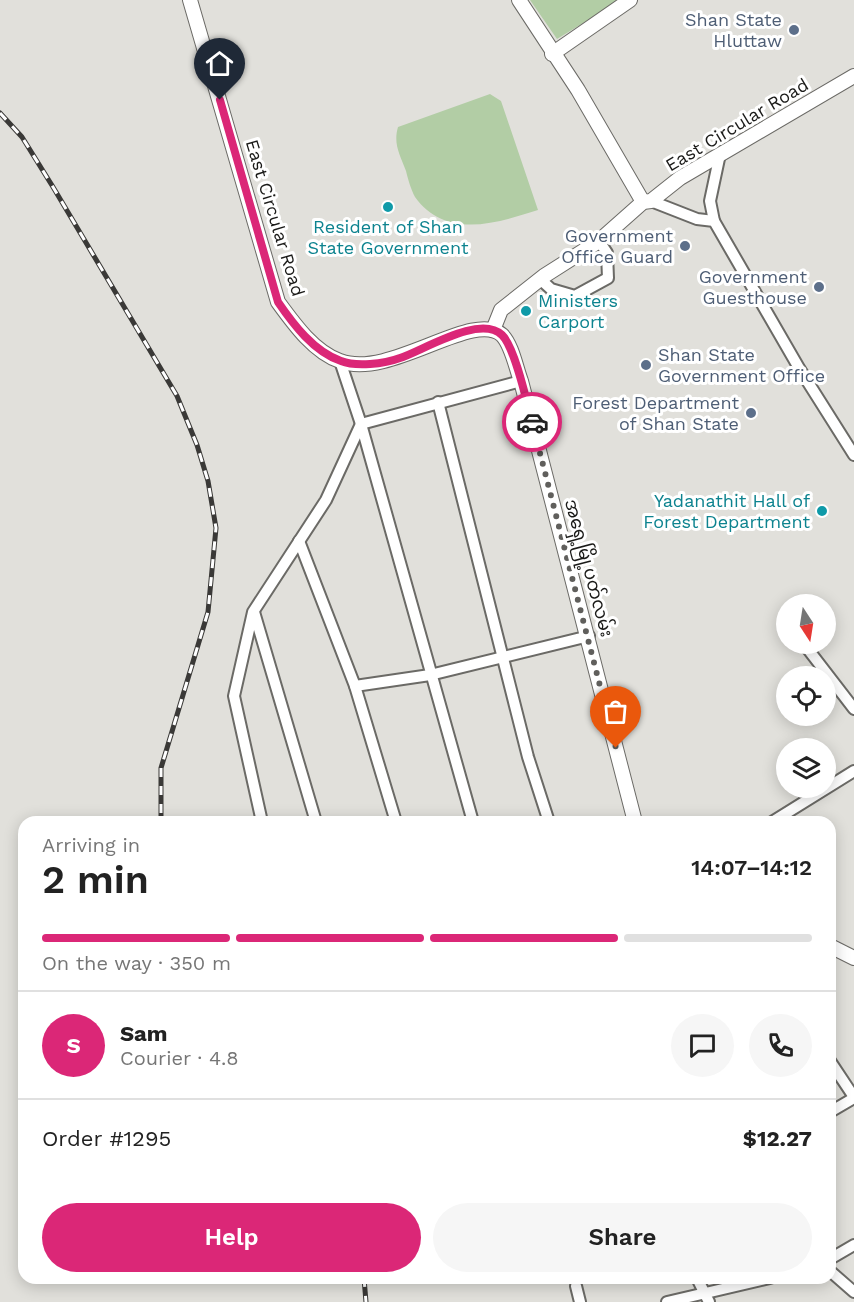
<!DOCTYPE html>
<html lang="en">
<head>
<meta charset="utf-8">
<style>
	:root { --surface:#fff; --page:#f6f6f6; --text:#222; --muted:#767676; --line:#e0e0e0; --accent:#db2777 }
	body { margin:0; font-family:"Work Sans","Noto Sans Myanmar",sans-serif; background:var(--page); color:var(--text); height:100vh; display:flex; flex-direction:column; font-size:22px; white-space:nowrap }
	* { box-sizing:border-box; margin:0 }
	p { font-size:20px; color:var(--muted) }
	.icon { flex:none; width:33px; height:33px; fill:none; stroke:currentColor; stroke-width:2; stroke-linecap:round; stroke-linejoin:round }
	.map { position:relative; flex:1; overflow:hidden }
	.drawer { position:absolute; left:18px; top:816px; width:818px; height:468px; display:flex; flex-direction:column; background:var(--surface); border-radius:18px; box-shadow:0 3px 15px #0003 }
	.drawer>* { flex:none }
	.needle { width:39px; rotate:168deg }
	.tools { position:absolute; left:776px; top:594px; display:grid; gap:12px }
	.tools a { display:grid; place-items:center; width:60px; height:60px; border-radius:50%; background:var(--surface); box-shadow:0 3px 15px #0003; font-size:30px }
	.pin { position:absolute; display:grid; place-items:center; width:51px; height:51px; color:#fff; margin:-62px -26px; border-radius:50% 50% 50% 0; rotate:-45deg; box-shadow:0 0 6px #0007 }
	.pin .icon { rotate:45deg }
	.courier { position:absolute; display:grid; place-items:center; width:60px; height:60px; margin:-30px; border:4px solid #db2777; border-radius:50%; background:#fff; color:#222; box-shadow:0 2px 8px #0007 }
	.head em { font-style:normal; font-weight:600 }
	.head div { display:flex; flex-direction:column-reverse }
	.head { display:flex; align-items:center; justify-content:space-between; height:102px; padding:0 24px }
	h1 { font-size:39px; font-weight:600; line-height:45px }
	.bar { display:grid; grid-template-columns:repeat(4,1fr); gap:9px 6px; align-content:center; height:72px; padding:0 24px }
	.bar i { height:8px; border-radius:4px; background:var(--line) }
	.bar .active { background:var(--accent) }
	.bar p { grid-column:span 4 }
	.line { display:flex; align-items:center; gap:15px; padding:0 24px; border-top:2px solid var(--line) }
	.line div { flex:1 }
	.round { display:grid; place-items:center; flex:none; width:63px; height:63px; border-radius:32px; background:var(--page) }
	.action { display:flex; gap:12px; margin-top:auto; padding:12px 24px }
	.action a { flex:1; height:69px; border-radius:36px; background:var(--accent); color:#fff; font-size:24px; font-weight:600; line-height:69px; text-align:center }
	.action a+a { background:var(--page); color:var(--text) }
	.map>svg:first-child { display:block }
</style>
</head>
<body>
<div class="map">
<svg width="854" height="1302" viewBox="0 0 854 1302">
	<rect width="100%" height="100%" fill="#e1e0db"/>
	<!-- green -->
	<g fill="#b2cda5">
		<polygon points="530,0 621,0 557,39"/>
		<path d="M 490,94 L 501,101 L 538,210 C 497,223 446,240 415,197 C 411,190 408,179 406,171 C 400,155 393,144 398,127 Z"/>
	</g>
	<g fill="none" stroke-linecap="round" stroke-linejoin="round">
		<!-- street casing -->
		<g stroke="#6b6a66" stroke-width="14">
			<g id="street">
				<polyline points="651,201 697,219 714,221 799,368 854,455"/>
				<polyline points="714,221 710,201 720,154"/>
				<polyline points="540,279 551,289 575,296 608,278 607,253 599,241"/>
				<polyline points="340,361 361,424 473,822"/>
				<polyline points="438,402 528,757 549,822"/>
				<polyline points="299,541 355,686 396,822"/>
				<polyline points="254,612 316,822"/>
				<polyline points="804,644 854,709"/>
				<polyline points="355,686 430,675 589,636"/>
				<polyline points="262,822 234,696 253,612 326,500 361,424 521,381"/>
				<polyline points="772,822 854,771"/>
				<polyline points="830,1061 854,1097"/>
				<polyline points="830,1112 854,1098"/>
				<polyline points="830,1259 854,1245"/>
				<polyline points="830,1271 854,1292"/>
				<polyline points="697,1278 709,1302"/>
				<polyline points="576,1286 580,1302"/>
				<polyline points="667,1302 770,1278"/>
			</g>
		</g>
		<!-- secondary casing -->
		<g stroke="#6b6a66" stroke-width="16">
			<g id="secondary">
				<path d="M 190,0 L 278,302 C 294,324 314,352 340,361 C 390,380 473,309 502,335 C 512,345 516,368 521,381 L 635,822"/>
				<polyline points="519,0 578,90 643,202"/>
				<polyline points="552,54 630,0"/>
				<polyline points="493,330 501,310 544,276 599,241 643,202 651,201 680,178 854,76"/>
				<polyline points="830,946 854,958"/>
			</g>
		</g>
		<!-- street -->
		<use href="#street" stroke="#fff" stroke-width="10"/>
		<!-- secondary -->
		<use href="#secondary" stroke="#fff" stroke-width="14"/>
		<!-- rail casing -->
		<g stroke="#3a3937" stroke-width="5">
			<g id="rail">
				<polyline points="0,113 22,137 53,187 177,396 197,445 208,481 216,528 208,612 161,768 161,822"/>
				<polyline points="364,1278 366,1302"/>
			</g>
		</g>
		<!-- rail -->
		<use href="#rail" stroke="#fff" stroke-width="3" stroke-dasharray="9" stroke-linecap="butt"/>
	</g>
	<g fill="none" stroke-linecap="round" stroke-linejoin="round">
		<!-- done -->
		<polyline stroke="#605f5c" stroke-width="6" stroke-dasharray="0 10.8" points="532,422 616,748"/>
		<!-- route -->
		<path stroke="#db2777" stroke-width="8" d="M 220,100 L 278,302 C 293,324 314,352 341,361 C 356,367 384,364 400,358 C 424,350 480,314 502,335 C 515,347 527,403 532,422"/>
	</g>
	<!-- markers -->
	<g fill="#5c6f8a" stroke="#fff" stroke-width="2">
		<circle cx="794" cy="30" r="6"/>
		<circle cx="685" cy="246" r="6"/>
		<circle cx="819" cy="287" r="6"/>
		<circle cx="646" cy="365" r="6"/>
		<circle cx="751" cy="413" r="6"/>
	</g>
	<g fill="#0f9aa8" stroke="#fff" stroke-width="2">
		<circle cx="388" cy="207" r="6"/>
		<circle cx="526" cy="311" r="6"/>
		<circle cx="822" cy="511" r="6"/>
	</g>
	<g text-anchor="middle" stroke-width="6" stroke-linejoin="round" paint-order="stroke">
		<!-- service labels -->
		<g font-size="18" fill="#4e5e75" stroke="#fff" text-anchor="end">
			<text x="782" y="26">Shan State<tspan x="782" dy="21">Hluttaw</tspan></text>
			<text x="673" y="242">Government<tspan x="673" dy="21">Office Guard</tspan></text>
			<text x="807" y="283">Government<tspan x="807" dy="21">Guesthouse</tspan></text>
			<text x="658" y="361" text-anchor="start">Shan State<tspan x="658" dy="21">Government Office</tspan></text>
			<text x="739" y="409">Forest Department<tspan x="739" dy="21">of Shan State</tspan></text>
		</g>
		<!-- street labels -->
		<g font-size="18" fill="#1a1a18" stroke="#fff">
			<text transform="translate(737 125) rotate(-31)" y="6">East Circular Road</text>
			<text transform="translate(275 218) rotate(73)" y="6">East Circular Road</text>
			<text transform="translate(589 568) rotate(75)" y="6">အရှေ့မြို့ပတ်လမ်း</text>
		</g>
		<!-- culture labels -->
		<g font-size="18" fill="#0d838f" stroke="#fff">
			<text x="388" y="233">Resident of Shan<tspan x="388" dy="21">State Government</tspan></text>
			<text x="538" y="307" text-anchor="start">Ministers<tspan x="538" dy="21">Carport</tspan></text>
			<text x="810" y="507" text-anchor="end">Yadanathit Hall of<tspan x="810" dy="21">Forest Department</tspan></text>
		</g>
	</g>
</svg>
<div class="tools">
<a><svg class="needle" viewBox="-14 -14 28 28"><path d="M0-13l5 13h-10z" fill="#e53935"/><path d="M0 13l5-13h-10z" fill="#767676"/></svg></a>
<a><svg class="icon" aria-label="locate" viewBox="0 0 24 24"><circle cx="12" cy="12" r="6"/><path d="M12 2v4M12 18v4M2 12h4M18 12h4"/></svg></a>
<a><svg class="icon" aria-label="layers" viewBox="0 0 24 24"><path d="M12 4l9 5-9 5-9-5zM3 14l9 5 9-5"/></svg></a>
</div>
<div class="pin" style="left:616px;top:748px;background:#ea580c"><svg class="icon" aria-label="bag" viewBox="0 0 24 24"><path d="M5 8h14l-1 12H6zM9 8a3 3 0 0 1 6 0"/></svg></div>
<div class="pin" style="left:220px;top:100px;background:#1f2937"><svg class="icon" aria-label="home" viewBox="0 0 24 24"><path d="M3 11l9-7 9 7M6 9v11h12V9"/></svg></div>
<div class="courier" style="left:532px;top:422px"><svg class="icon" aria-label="car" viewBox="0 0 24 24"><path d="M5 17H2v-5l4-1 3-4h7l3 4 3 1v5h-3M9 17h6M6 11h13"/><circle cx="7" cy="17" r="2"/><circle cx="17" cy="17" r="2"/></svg></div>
<section class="drawer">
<div class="head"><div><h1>2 min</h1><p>Arriving in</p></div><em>14:07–14:12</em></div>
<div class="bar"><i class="active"></i><i class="active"></i><i class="active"></i><i></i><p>On the way · 350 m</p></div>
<div class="line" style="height:108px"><b class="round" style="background:var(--accent);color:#fff">S</b><div><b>Sam</b><p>Courier · 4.8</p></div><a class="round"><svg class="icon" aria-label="chat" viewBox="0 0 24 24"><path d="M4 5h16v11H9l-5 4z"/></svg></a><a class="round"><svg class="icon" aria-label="phone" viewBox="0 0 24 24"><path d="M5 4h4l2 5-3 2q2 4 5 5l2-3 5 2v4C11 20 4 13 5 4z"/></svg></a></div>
<div class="line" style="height:78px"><div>Order #1295</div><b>$12.27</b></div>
<div class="action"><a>Help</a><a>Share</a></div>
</section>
</div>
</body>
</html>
